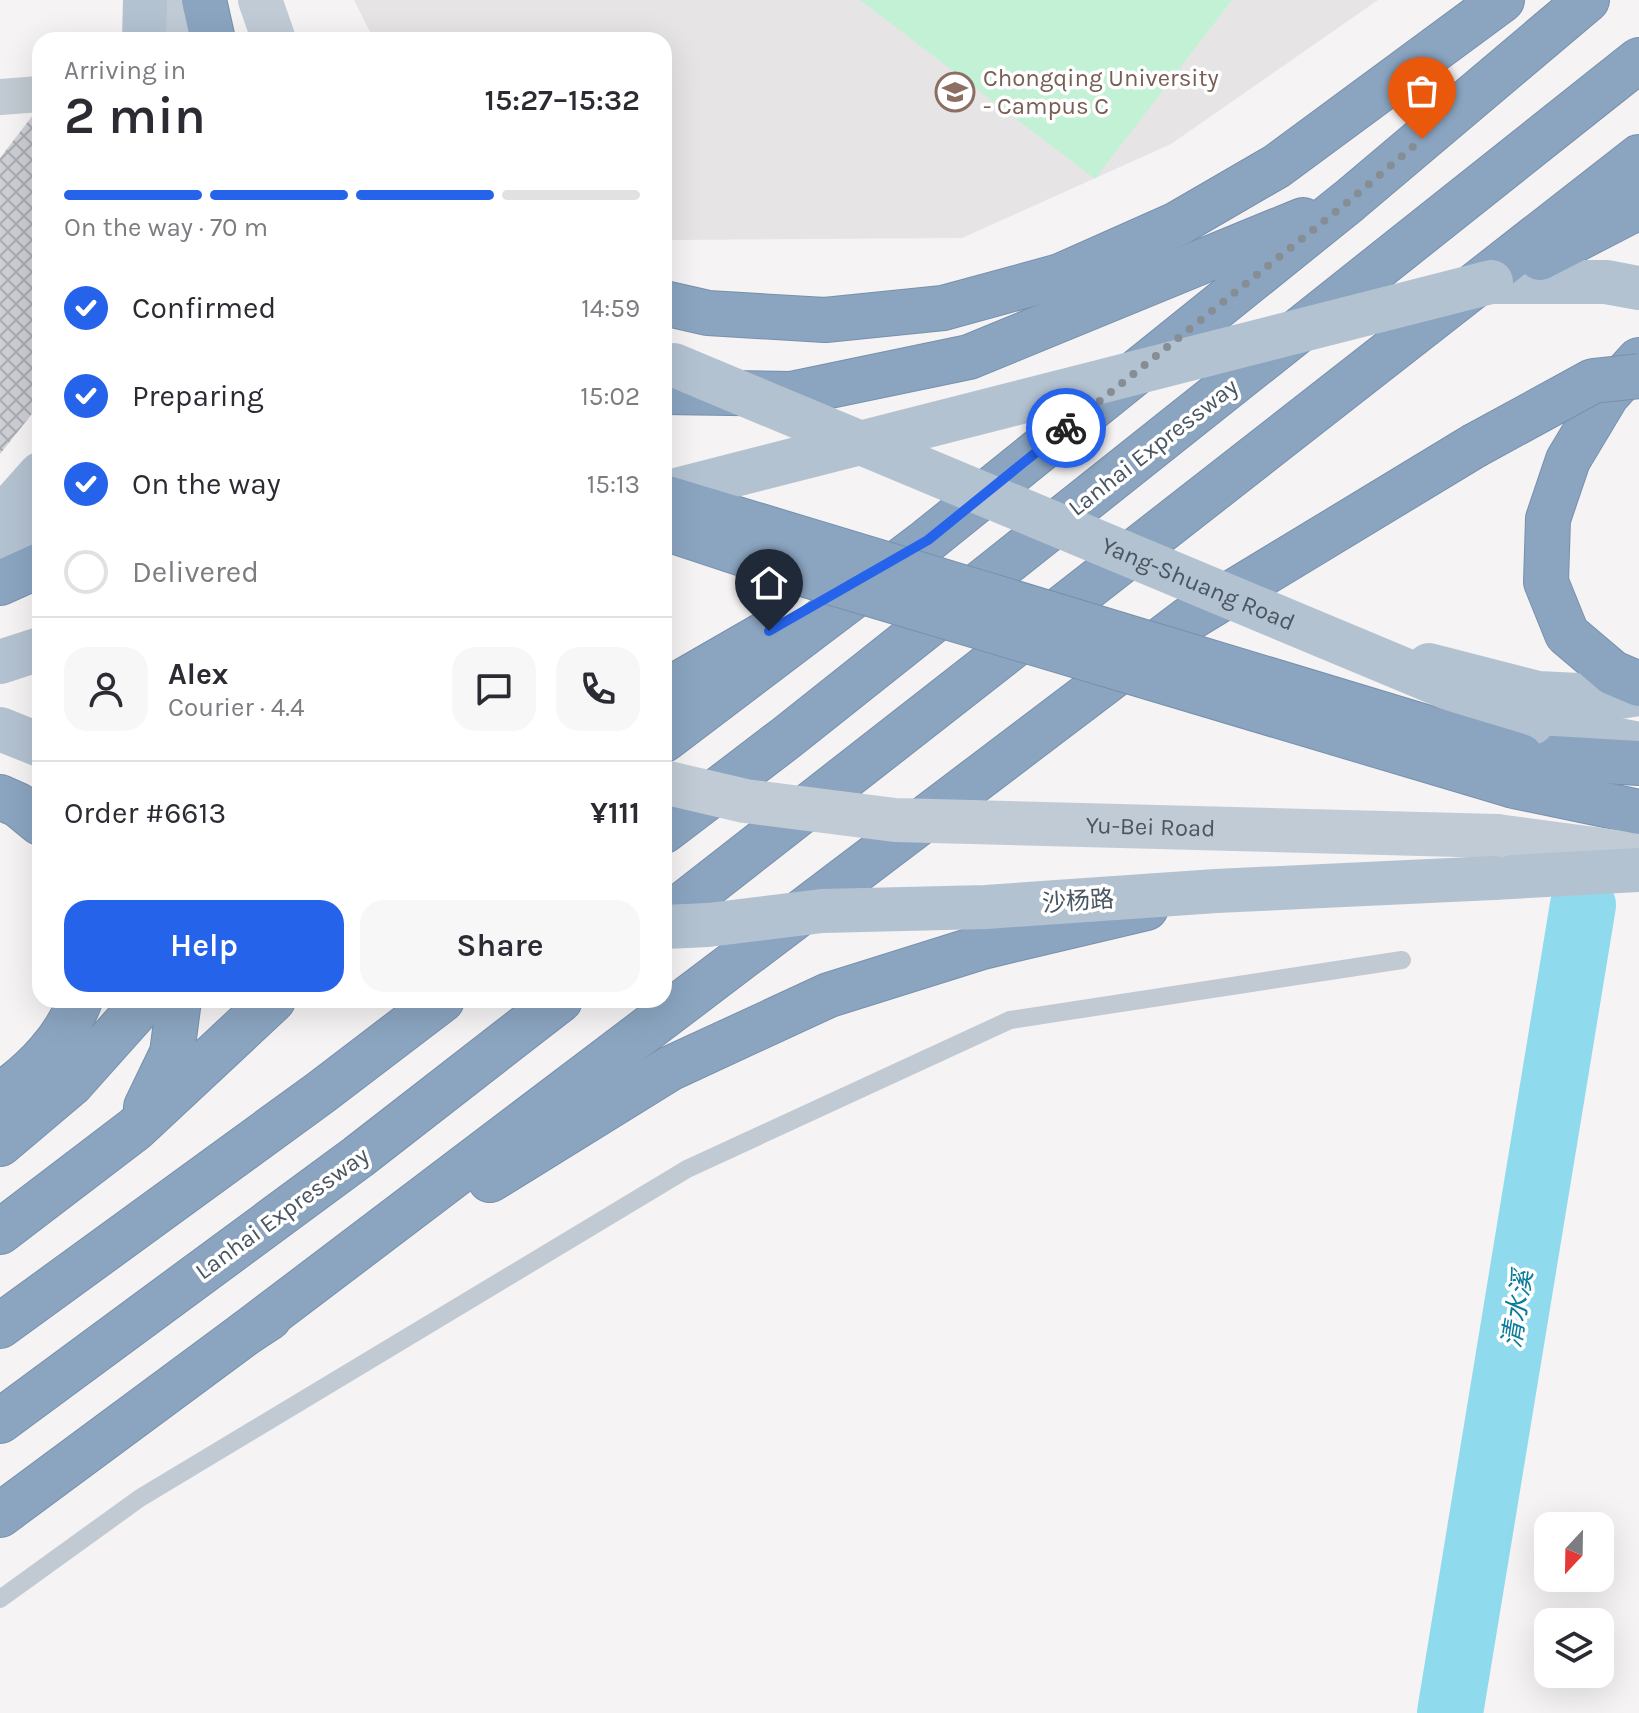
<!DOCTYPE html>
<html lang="en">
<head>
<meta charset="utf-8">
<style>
	:root { --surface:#fff; --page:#f7f7f7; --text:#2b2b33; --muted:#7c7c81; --line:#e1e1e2; --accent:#2563eb }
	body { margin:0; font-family:Karla,"Noto Sans SC",sans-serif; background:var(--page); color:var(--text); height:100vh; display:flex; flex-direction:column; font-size:30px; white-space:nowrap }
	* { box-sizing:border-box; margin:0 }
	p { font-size:26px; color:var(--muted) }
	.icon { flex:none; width:44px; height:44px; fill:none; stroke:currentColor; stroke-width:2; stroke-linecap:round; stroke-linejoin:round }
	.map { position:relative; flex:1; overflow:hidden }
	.sheet { position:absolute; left:32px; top:32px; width:640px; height:976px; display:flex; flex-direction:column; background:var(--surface); border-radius:24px; box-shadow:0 8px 32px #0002 }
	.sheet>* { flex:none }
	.needle { width:52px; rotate:202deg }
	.buttons { position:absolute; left:1534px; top:1512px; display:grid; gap:16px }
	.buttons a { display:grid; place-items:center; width:80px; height:80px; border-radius:16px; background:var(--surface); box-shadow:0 8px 32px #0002; font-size:40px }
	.pin { position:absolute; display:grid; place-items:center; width:68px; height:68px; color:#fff; margin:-82px -34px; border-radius:50% 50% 50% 0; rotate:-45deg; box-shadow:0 0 8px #0007 }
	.pin .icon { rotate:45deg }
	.courier { position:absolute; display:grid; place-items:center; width:80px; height:80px; margin:-40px; border:6px solid #2563eb; border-radius:50%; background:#fff; color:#222; box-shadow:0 2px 10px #0007 }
	.summary em { font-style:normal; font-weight:600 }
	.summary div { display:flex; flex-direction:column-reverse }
	.summary { display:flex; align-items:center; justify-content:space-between; height:136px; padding:0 32px }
	h1 { font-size:52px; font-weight:600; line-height:60px }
	.bar { display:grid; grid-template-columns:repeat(4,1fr); gap:12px 8px; align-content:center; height:96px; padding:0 32px }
	.bar i { height:10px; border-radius:6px; background:var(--line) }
	.bar .selected { background:var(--accent) }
	.bar p { grid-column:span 4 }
	.line { display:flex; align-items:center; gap:20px; padding:0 32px; border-top:2px solid var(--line) }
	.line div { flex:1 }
	.round { display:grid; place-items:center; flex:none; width:84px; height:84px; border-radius:24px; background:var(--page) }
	ol { padding:0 32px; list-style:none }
	li { display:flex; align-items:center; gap:24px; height:88px }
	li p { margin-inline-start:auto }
	li .icon { padding:8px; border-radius:50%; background:var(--accent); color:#fff; stroke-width:4 }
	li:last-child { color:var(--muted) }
	li i { width:44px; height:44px; border:4px solid var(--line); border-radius:50% }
	.cta { display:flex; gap:16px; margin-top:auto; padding:16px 32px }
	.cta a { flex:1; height:92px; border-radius:24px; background:var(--accent); color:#fff; font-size:32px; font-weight:600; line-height:92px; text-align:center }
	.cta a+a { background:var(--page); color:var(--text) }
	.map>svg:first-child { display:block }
</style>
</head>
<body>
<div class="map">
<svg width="1639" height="1713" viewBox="0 0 1639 1713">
	<defs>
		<pattern id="building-cross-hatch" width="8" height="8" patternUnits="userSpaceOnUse" patternTransform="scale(2)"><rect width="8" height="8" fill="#cdcfd5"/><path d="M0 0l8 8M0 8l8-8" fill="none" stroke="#a8abb0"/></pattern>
	</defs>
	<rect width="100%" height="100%" fill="#f5f3f3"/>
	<!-- education -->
	<polygon fill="#e6e4e5" points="354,0 1378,0 1171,144 962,238 670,240 664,237 664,40 374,40"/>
	<!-- garden -->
	<polygon fill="#c3f1d5" points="860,0 1232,0 1095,179"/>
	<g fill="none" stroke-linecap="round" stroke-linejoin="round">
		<!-- river -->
		<polyline stroke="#90daee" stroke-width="66" points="1450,1713 1583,905"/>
	</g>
	<!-- building -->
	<polygon fill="url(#building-cross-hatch)" points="40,106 40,398 35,410 0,454 0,158"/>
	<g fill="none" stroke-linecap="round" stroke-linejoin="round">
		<!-- highway casing -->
		<g stroke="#7690ad" stroke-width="46">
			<g id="highway">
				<polyline points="204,0 213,40"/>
				<polyline points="1540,258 1639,207"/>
				<polyline points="664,303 708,313 825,320 943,308 1060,276 1177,224 1277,166 1502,0"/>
				<polyline points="1639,360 1607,395 1568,460 1548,519 1546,582 1567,634 1613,673 1639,684"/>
				<polyline points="664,392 791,394 969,357 1303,220"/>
				<polyline points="0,583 40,565"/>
				<polyline points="664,692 763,635"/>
				<polyline points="664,740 928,540 1349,201 1587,0"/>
				<polyline points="1521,756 1639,763"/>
				<polyline points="1514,786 1639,812"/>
				<polyline points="0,797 18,805 40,823"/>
				<polyline points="664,831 786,738 1639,60"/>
				<polyline points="664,919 1639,157"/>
				<path d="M 0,1095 C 34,1072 66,1039 80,1000"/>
				<polyline points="146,1107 172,1053 179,1000"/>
				<polyline points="0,1144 71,1084 146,1000"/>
				<polyline points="490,1180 671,1068 829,995 982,947 1146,908"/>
				<polyline points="0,1232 135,1129 273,1000"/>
				<polyline points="0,1326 320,1093 442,1000"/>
				<polyline points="246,1333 1187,620 1474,446"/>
				<polyline points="0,1421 358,1157 560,1000"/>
				<polyline points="0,1515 246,1333 269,1318"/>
			</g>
		</g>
		<!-- lane -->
		<polyline stroke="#c1cad2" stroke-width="18" points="0,1599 140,1498 687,1169 1010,1020 1402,960"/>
		<!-- street -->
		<polyline stroke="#c1cad2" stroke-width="36" points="0,97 40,94"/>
		<!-- secondary -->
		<g stroke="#c1cbd6" stroke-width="44">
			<polyline points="187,0 187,40"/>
			<polyline points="260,0 274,40"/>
			<polyline points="1497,836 1639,855"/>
		</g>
		<!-- primary -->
		<g stroke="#b3c2d1" stroke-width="44">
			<polyline points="144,40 145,0"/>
			<polyline points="1491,282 1606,282 1639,288"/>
			<polyline points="0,519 40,474"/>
			<polyline points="0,554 40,524"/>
			<polyline points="0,662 40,649"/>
			<polyline points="1429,665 1538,693 1619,697 1639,694"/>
			<polyline points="1532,723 1639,744"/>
			<polyline points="0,729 40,745"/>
			<polyline points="1493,878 1639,870"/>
		</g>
		<!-- highway -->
		<use href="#highway" stroke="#8ba5c1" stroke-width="44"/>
		<!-- highway-bridge casing -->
		<g stroke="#7690ad" stroke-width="46" stroke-linecap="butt">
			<g id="highway-bridge">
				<polyline points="1474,446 1593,381 1639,376"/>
				<polyline points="664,497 1521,756"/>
				<polyline points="664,528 806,575 1514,786"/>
			</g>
		</g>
		<!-- secondary-bridge -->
		<path stroke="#c1cbd6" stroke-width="44" id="s1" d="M 664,782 L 745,801 L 895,820 L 1497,836"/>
		<!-- primary-bridge -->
		<g stroke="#b3c2d1" stroke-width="44">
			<path id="s2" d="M 674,365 L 1532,723"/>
			<polyline points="664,493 1491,282"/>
			<polyline points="664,927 708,925 822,911 986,907 1216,891 1493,878"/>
		</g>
		<!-- highway-bridge -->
		<use href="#highway-bridge" stroke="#8ba5c1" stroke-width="44"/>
	</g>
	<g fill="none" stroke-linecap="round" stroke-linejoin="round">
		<!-- done -->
		<polyline stroke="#868d94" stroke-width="8" stroke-dasharray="0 14.4" points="1066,428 1349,201 1422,139"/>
		<!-- route -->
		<polyline stroke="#2563eb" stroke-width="10" points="769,631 928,540 1066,428"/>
	</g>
	<!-- icons -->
	<defs>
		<g id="university-ring" transform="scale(2)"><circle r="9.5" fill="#fff" stroke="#8d6e63" stroke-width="1.5"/><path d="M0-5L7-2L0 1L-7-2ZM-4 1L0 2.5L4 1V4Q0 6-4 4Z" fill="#8d6e63"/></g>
	</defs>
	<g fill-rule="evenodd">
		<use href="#university-ring" x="955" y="92"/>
	</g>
	<g text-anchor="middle" stroke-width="7" stroke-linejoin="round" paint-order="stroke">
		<!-- education labels -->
		<g font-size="24" fill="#785e54" stroke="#fff" text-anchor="start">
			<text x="983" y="86">Chongqing University<tspan x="983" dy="28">- Campus C</tspan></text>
		</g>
		<!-- street labels -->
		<g font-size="24" fill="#4a5661" stroke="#fff">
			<text transform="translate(1153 447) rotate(-38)" y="8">Lanhai Expressway</text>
			<text dy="8" stroke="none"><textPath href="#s2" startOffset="568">Yang-Shuang Road</textPath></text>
			<text dy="8" stroke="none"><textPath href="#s1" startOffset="490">Yu-Bei Road</textPath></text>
			<text transform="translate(1078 901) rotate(-4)" y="8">沙杨路</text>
			<text transform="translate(282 1213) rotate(-36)" y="8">Lanhai Expressway</text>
		</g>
		<!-- water labels -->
		<g font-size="26" font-style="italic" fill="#0c7c9b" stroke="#fff">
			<text transform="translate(1517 1309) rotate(-81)" y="9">清水溪</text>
		</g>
	</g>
</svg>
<div class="buttons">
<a><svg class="needle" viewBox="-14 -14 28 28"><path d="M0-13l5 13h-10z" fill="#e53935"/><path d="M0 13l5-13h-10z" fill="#7c7c81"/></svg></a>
<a><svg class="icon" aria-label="layers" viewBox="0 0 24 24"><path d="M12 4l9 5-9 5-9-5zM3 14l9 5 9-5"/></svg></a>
</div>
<div class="pin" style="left:1422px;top:139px;background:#ea580c"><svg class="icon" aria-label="bag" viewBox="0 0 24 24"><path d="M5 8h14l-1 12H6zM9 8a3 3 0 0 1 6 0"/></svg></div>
<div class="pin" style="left:769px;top:631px;background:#1f2937"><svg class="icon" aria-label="home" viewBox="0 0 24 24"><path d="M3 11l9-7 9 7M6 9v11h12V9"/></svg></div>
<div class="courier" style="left:1066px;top:428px"><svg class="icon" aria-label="bike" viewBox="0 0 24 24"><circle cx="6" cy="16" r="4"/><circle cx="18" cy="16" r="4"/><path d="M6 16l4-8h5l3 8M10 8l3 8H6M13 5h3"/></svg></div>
<section class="sheet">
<div class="summary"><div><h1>2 min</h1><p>Arriving in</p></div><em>15:27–15:32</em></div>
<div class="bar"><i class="selected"></i><i class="selected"></i><i class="selected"></i><i></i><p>On the way · 70 m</p></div>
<ol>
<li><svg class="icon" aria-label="check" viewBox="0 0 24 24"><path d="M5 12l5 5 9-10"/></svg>Confirmed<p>14:59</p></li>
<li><svg class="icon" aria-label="check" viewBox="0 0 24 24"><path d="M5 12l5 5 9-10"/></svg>Preparing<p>15:02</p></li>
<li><svg class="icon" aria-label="check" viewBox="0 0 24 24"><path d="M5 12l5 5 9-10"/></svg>On the way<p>15:13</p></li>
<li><i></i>Delivered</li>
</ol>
<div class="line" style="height:144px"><a class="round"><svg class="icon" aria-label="person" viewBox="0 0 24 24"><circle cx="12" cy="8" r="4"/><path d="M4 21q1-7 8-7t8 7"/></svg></a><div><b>Alex</b><p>Courier · 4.4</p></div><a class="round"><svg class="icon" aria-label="chat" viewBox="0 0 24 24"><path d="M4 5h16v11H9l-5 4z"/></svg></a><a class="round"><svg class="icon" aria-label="phone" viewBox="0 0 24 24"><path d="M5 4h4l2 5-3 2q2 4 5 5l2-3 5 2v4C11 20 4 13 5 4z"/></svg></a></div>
<div class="line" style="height:104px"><div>Order #6613</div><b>¥111</b></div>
<div class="cta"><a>Help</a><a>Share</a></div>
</section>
</div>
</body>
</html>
